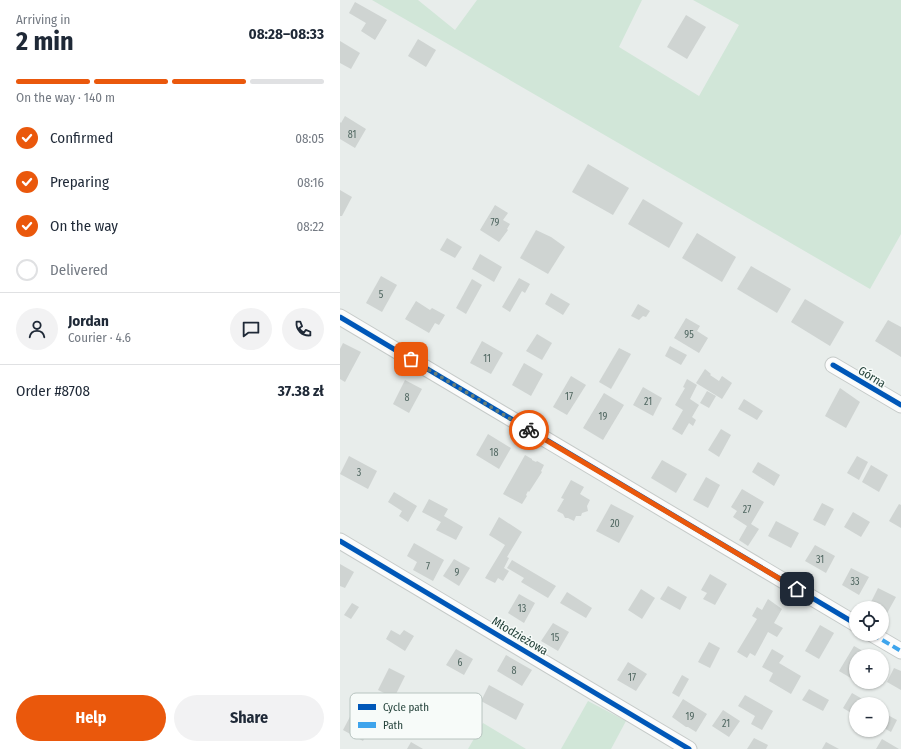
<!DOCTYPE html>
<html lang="en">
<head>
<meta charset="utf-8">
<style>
	:root { --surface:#fff; --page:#f2f2f3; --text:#1f2937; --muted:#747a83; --line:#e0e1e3; --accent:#ea580c }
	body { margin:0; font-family:"Fira Sans Condensed",sans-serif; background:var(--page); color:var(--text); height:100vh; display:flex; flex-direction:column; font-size:15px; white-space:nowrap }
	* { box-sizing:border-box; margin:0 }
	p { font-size:13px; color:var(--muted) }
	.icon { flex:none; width:22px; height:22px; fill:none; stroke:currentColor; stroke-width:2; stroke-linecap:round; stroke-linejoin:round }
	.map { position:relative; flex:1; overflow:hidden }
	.drawer { display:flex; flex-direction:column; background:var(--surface); width:340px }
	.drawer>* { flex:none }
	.fabs { position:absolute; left:509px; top:601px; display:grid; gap:8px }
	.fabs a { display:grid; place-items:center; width:40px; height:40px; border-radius:50%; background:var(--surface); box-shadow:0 1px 3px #0004; font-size:20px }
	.pin { position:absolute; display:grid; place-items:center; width:34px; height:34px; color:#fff; margin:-17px; border-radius:8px; box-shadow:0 2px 6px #0006 }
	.courier { position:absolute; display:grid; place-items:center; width:40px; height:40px; margin:-20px; border:3px solid #ea580c; border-radius:50%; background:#fff; color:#222; box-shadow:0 1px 5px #0007 }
	.summary em { font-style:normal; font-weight:700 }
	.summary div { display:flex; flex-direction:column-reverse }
	.summary { display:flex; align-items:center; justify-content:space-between; height:68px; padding:0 16px }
	h1 { font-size:26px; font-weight:700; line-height:30px }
	.bar { display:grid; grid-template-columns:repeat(4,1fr); gap:6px 4px; align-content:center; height:48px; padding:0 16px }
	.bar i { height:5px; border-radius:3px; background:var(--line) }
	.bar .current { background:var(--accent) }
	.bar p { grid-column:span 4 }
	.line { display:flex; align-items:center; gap:10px; padding:0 16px; border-top:1px solid var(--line) }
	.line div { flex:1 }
	.round { display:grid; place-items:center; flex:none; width:42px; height:42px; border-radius:21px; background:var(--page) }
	ol { padding:0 16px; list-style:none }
	li { display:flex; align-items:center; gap:12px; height:44px }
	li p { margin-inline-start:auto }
	li .icon { padding:4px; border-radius:50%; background:var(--accent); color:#fff; stroke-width:4 }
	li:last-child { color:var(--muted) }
	li i { width:22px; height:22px; border:2px solid var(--line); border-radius:50% }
	.cta { display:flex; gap:8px; margin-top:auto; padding:8px 16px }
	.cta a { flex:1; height:46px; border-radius:24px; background:var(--accent); color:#fff; font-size:16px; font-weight:700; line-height:46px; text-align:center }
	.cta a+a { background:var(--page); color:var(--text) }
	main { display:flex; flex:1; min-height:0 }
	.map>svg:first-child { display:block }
</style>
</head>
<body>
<main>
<section class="drawer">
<div class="summary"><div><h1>2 min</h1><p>Arriving in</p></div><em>08:28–08:33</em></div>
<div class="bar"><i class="current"></i><i class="current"></i><i class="current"></i><i></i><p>On the way · 140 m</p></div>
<ol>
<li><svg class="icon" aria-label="check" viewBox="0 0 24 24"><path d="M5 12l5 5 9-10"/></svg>Confirmed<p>08:05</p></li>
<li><svg class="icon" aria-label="check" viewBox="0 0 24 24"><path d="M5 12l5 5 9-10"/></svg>Preparing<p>08:16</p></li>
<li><svg class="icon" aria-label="check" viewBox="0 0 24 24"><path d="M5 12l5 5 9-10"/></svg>On the way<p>08:22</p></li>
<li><i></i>Delivered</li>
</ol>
<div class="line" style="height:72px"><a class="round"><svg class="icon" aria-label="person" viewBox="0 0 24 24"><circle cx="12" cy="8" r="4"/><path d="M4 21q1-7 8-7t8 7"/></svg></a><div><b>Jordan</b><p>Courier · 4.6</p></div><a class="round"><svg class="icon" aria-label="chat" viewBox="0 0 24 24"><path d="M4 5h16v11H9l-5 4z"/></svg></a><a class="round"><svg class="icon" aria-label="phone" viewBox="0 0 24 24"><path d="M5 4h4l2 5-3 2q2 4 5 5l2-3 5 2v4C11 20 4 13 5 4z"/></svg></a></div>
<div class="line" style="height:52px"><div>Order #8708</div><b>37.38 zł</b></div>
<div class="cta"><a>Help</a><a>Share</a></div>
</section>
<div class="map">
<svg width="561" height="749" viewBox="0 0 561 749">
	<rect width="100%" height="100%" fill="#e8edeb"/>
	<!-- green -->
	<g fill="#d1e6d8">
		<polygon points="32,0 78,0 115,30 137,0 302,0 279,47 359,96 399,25 353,0 561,0 561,234 530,289"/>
		<polygon points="248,701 286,721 271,749 221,749"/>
		<polygon points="143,723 186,749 128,749"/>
	</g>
	<!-- building -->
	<g fill="#cfd4d2">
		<polygon points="15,2 47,20 35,40 21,31 26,23 9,13"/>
		<polygon points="346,15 366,27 347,59 327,47"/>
		<polygon points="78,39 96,50 86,67 68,56"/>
		<polygon points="0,41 20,53 11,69 0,63"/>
		<polygon points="5,116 26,129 15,148 0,139 0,122 1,123"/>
		<polygon points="248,164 289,188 273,215 232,192"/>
		<polygon points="0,190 12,197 2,216 0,216"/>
		<polygon points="303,199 343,223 329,248 288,224"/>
		<polygon points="155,205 168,213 163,220 170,224 167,229 168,230 159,242 140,230"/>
		<polygon points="196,230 211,237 225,247 208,274 180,258"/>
		<polygon points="357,233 396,257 382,282 342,258"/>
		<polygon points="107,238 122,247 115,258 100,250"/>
		<polygon points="140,254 162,267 154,282 132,269"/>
		<polygon points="411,266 451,289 437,313 397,289"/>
		<polygon points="41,276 57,285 42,312 26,303"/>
		<polygon points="179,278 190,284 185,293 182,291 170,312 162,307"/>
		<polygon points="132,279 142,285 126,314 116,308"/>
		<polygon points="211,293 230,304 223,315 205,304"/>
		<polygon points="465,299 504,322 490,346 451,322"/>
		<polygon points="76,301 90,310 92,308 105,315 99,325 95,323 89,333 65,319"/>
		<polygon points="298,304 310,311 306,317 303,316 299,320 291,316"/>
		<polygon points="346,318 360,326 357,331 368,338 359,353 334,338"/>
		<polygon points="548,320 561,327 561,357 535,341"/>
		<polygon points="197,334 212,343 202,360 186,351"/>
		<polygon points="142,341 163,353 151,374 130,363"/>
		<polygon points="3,343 21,352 5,382 0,379 0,349"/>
		<polygon points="330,346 347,355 341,365 325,356"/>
		<polygon points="279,348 291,354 271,389 259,382"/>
		<polygon points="184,363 203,374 191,396 172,385"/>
		<polygon points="365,369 371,374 370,375 379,381 382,376 392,383 382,399 356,383"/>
		<polygon points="231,376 246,385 227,415 213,407"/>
		<polygon points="347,379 357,385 350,399 359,405 352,417 356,420 353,426 349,423 342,435 332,429 343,410 335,405 345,388 343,387"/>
		<polygon points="65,380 82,389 69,413 53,404"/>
		<polygon points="303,387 322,398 313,416 293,405"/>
		<polygon points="500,388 520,402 506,428 485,416"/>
		<polygon points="367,391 376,396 369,408 360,403"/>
		<polygon points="264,393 284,405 263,440 243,428"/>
		<polygon points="404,399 423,411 417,420 398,409"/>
		<polygon points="381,429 391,435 379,457 368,450"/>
		<polygon points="148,434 171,448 159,469 136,455"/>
		<polygon points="185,455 192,459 192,460 196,462 197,461 204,465 201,471 202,472 189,492 188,491 186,495 187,496 182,504 163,494"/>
		<polygon points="9,456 37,471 28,489 0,474"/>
		<polygon points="517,456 528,462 519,480 507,473"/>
		<polygon points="322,460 347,474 336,493 311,478"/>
		<polygon points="418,462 440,475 434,486 412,472"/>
		<polygon points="531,465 548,475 539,492 522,482"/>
		<polygon points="366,477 380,485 368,508 353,500"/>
		<polygon points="231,480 244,487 240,494 250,500 247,506 248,511 242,513 241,516 236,516 234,521 228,518 225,518 223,514 217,511 224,499 221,498"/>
		<polygon points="402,489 424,502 411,524 419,529 408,546 399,540 407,526 393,517 397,511 391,507"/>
		<polygon points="54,492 77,506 68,522 59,516 62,511 48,502"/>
		<polygon points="89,499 108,509 104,516 123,527 116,540 96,530 101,522 82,512"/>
		<polygon points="482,503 494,509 485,526 473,520"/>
		<polygon points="271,504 294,516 279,543 256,531"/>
		<polygon points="559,504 561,505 561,528 549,521"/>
		<polygon points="513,512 530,522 521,537 504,527"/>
		<polygon points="159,517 182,532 167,557 169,558 164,568 169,571 163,581 158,578 155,583 145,578 165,545 149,535"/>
		<polygon points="436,521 459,533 451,548 428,536"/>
		<polygon points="74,543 104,560 93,581 73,570 77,562 67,556"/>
		<polygon points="475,545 495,556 486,573 465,561"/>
		<polygon points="114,559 130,568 119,586 103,576"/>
		<polygon points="172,560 216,586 208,598 181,582 184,578 167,568"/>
		<polygon points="0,564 14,572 5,588 0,586"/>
		<polygon points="511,568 529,577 519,595 502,585"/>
		<polygon points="370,574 387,584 375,605 363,599 367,593 361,590"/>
		<polygon points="328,586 347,597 340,610 320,599"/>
		<polygon points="538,588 556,597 546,615 542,613 542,608 533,608 529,606"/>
		<polygon points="301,589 315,598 302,619 288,610"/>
		<polygon points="227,592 252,608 246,618 220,603"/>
		<polygon points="179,594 195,603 184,623 168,613"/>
		<polygon points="428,599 442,609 434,623 443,628 437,637 428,632 415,656 410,653 407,658 397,652 417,619 412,616 417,607 422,610"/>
		<polygon points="12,603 19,607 11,619 4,615"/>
		<polygon points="213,623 229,632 218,651 201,641"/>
		<polygon points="480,625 494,633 479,659 465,651"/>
		<polygon points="51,630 60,635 64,630 74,636 65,651 46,639"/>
		<polygon points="369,642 380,648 370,668 358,662"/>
		<polygon points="514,646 528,654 527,656 516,656 516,676 514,680 499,671"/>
		<polygon points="116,649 133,659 124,675 106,665"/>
		<polygon points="432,649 444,656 439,663 461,676 451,694 429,681 433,673 422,667"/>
		<polygon points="166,655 192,670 182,686 157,671"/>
		<polygon points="288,662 307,674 296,691 277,680"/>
		<polygon points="49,668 65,676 54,698 38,690"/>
		<polygon points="554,668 561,671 561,690 547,682"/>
		<polygon points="342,675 349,679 339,697 332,693"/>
		<polygon points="149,685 184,704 176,720 141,701"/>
		<polygon points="469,689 489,700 483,711 462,700"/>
		<polygon points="512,693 531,704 516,704 516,716 503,708"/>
		<polygon points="405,695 433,711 422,730 411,724 415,716 398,706"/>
		<polygon points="343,699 367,714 356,732 348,727 346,727 332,717"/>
		<polygon points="383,710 400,721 389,737 372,726"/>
		<polygon points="13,711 33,721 23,741 3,730"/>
		<polygon points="542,712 557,720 551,732 542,727"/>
		<polygon points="414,738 428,745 426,749 407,749"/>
		<polygon points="542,739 559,749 536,749"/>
		<polygon points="71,742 83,749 67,749"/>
		<polygon points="486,742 499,749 482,749"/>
	</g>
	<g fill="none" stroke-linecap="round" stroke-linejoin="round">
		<!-- minor casing -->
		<g stroke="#c5cac8" stroke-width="17">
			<g id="minor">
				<polyline points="0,317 516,624"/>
				<polyline points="493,365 561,405"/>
				<polyline points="0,541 349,749"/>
				<polyline points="532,634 561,651"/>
			</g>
		</g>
		<!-- minor -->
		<use href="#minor" stroke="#fcfcfc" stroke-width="15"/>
		<!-- quiet -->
		<polyline stroke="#3ea4ec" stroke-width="4" stroke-dasharray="8 4" stroke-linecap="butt" points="532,634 561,651"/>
		<!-- cycleway casing -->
		<g stroke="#f7fbf9" stroke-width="8">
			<g id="cycleway">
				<polyline points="0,317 516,624"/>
				<polyline points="493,365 561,405"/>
				<polyline points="0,541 349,749"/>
			</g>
		</g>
		<!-- cycleway -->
		<use href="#cycleway" stroke="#0057b8" stroke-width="5"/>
	</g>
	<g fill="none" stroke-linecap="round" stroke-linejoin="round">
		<!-- done -->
		<polyline stroke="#697e78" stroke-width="4" stroke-dasharray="0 7.2" points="71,359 189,430"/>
		<!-- route -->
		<polyline stroke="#ea580c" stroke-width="5" points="189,430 457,589"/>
	</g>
	<g text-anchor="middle" stroke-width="3" stroke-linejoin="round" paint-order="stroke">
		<!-- number labels -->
		<g font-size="10" fill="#506761">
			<text x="12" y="138">81</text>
			<text x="155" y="226">79</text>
			<text x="41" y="298">5</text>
			<text x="349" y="338">95</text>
			<text x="147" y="362">11</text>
			<text x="229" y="400">17</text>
			<text x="67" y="401">8</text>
			<text x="308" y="405">21</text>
			<text x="263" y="420">19</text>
			<text x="154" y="456">18</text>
			<text x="19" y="476">3</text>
			<text x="407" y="513">27</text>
			<text x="275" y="527">20</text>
			<text x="480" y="563">31</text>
			<text x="88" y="570">7</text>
			<text x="117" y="576">9</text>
			<text x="515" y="585">33</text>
			<text x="182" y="612">13</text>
			<text x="215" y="641">15</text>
			<text x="120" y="666">6</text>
			<text x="174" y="674">8</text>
			<text x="292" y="681">17</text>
			<text x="350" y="720">19</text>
			<text x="386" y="727">21</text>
		</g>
		<!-- street labels -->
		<g font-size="12" fill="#24423a" stroke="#f7fbf9">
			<text transform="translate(532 377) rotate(31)" y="4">Górna</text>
			<text transform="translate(180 636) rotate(31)" y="4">Młodzieżowa</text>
		</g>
	</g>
	<!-- legend -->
	<rect x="10" y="693" width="132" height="46" rx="6" fill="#f7fbf9" stroke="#b8c4c0" stroke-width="1"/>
	<rect x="18" y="704" width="18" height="6" fill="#0057b8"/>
	<rect x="18" y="722" width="18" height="6" fill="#3ea4ec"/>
	<g font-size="11" fill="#24423a">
		<text x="43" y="711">Cycle path</text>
		<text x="43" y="729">Path</text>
	</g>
</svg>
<div class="fabs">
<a><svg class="icon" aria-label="locate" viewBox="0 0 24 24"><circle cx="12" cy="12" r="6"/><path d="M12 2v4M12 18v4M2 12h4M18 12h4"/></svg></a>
<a>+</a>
<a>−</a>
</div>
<div class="pin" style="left:71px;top:359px;background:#ea580c"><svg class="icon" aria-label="bag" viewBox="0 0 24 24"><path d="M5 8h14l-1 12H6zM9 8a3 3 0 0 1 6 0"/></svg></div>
<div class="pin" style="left:457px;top:589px;background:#1f2937"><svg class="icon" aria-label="home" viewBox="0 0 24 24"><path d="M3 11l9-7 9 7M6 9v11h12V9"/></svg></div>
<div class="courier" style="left:189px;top:430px"><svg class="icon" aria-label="bike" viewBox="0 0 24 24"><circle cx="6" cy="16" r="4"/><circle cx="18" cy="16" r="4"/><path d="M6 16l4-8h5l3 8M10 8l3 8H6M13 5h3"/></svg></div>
</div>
</main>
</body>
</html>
